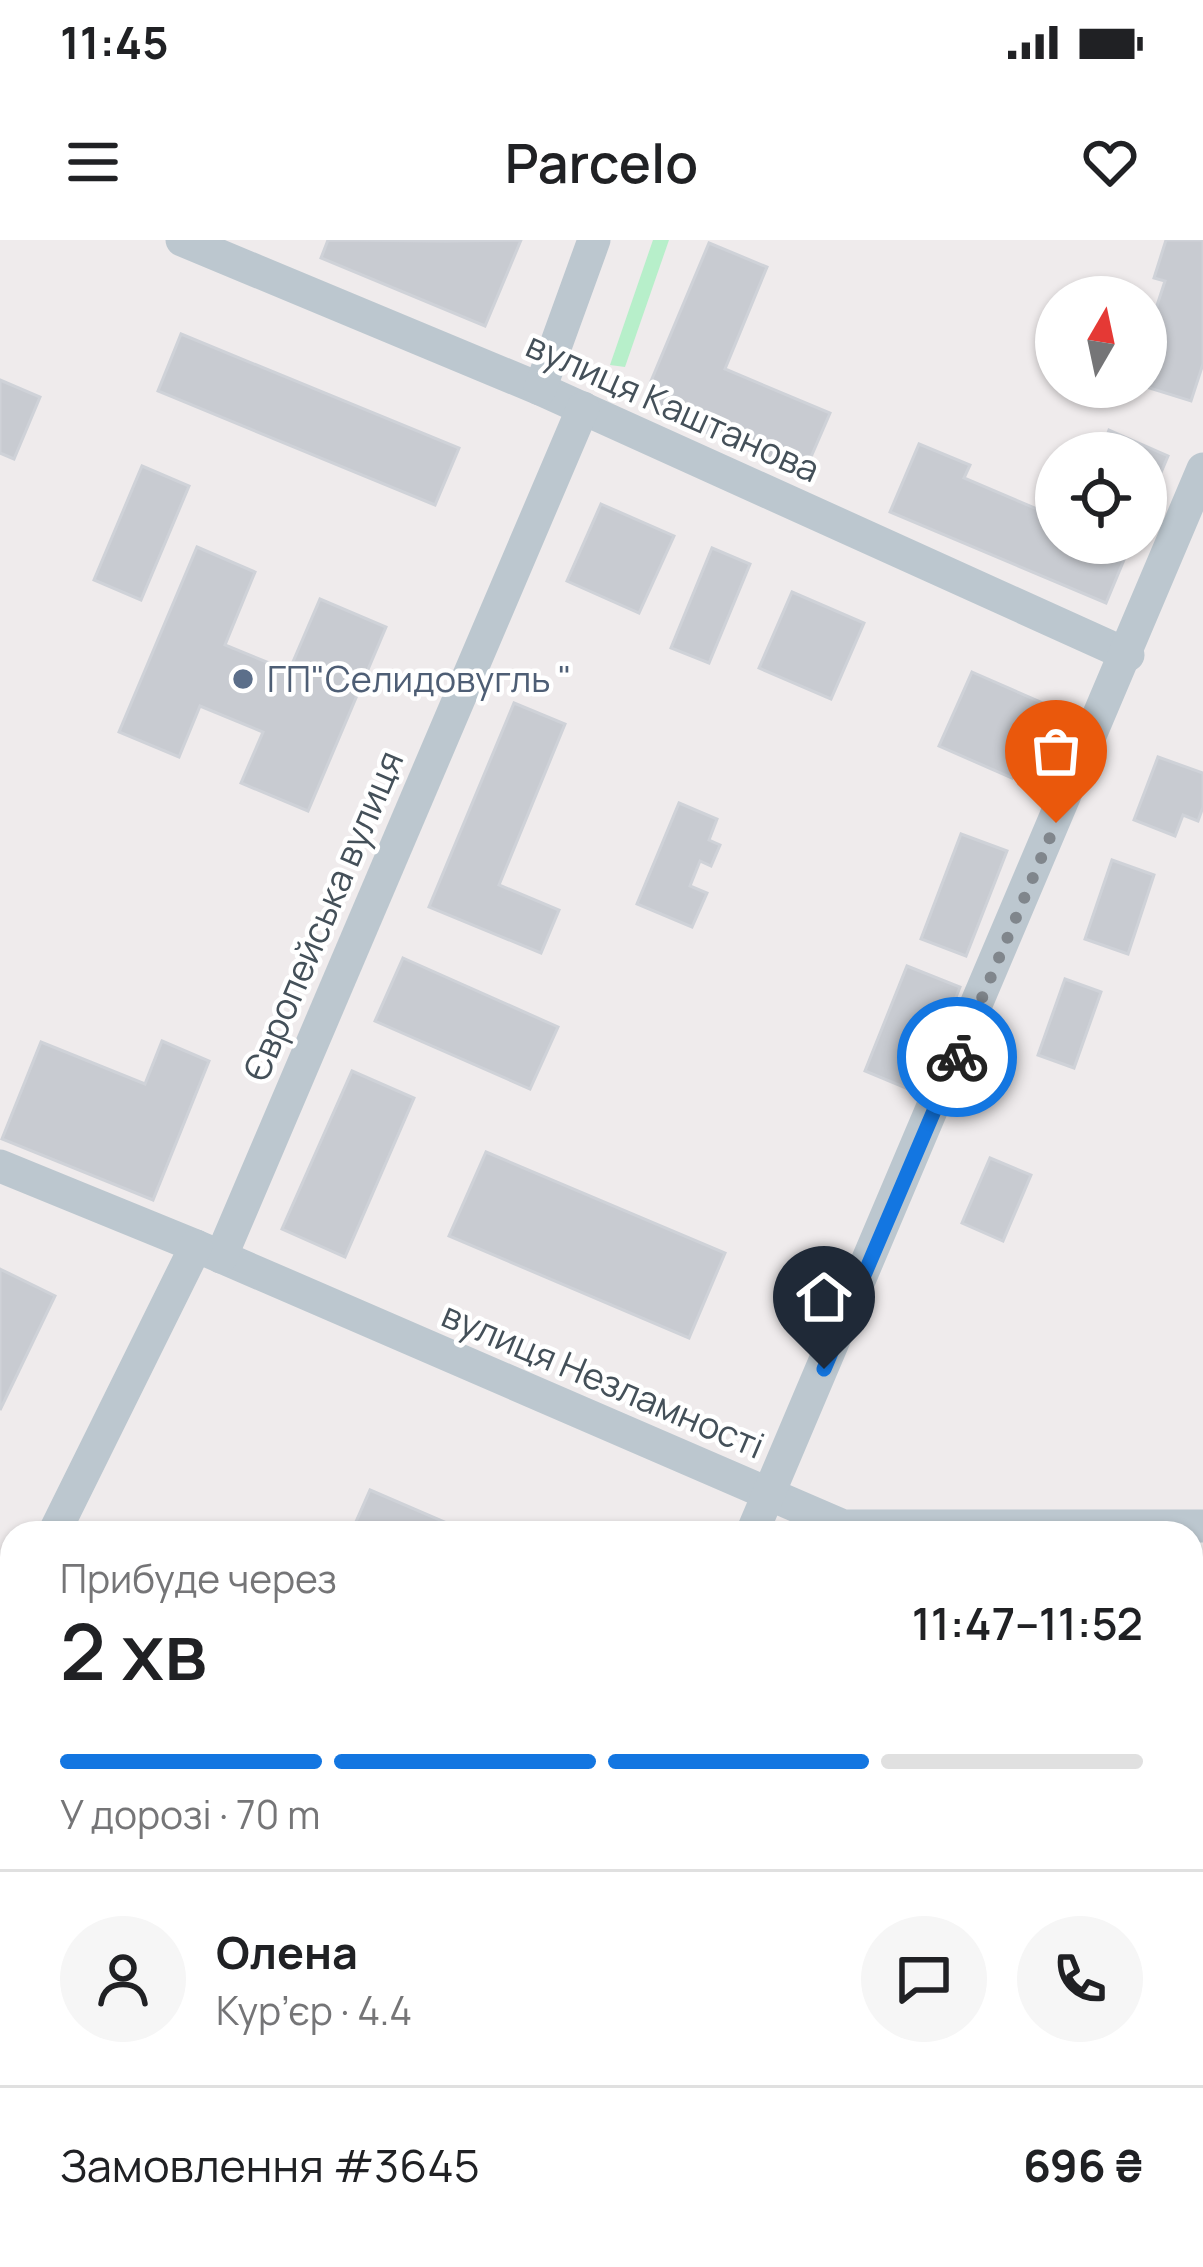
<!DOCTYPE html>
<html lang="uk">
<head>
<meta charset="utf-8">
<style>
	:root { --surface:#fff; --page:#f6f6f6; --text:#202124; --muted:#757577; --line:#e0e0e0; --accent:#1376e1 }
	body { margin:0; font-family:Manrope,sans-serif; background:var(--page); color:var(--text); height:100vh; display:flex; flex-direction:column; font-size:45px; white-space:nowrap }
	* { box-sizing:border-box; margin:0 }
	p { font-size:39px; color:var(--muted) }
	.icon { flex:none; width:66px; height:66px; fill:none; stroke:currentColor; stroke-width:2; stroke-linecap:round; stroke-linejoin:round }
	.map { position:relative; flex:1; overflow:hidden }
	.panel { position:absolute; left:0px; top:1281px; width:1203px; height:747px; display:flex; flex-direction:column; background:var(--surface); border-radius:36px 36px 0 0; box-shadow:0 3px 9px #0004 }
	.panel>* { flex:none }
	.needle { width:78px; rotate:9deg }
	.fabs { position:absolute; left:1035px; top:36px; display:grid; gap:24px }
	.fabs a { display:grid; place-items:center; width:132px; height:132px; border-radius:50%; background:var(--surface); box-shadow:0 3px 9px #0004; font-size:60px }
	.pin { position:absolute; display:grid; place-items:center; width:102px; height:102px; color:#fff; margin:-123px -51px; border-radius:50% 50% 50% 0; rotate:-45deg; box-shadow:0 0 12px #0007 }
	.pin .icon { rotate:45deg }
	.courier { position:absolute; display:grid; place-items:center; width:120px; height:120px; margin:-60px; border:9px solid #1376e1; border-radius:50%; background:#fff; color:#222; box-shadow:0 3px 15px #0007 }
	.head em { font-style:normal; font-weight:600 }
	.head div { display:flex; flex-direction:column-reverse }
	.head { display:flex; align-items:center; justify-content:space-between; height:204px; padding:0 60px }
	h1 { font-size:78px; font-weight:600; line-height:90px }
	.bar { display:grid; grid-template-columns:repeat(4,1fr); gap:18px 12px; align-content:center; height:144px; padding:0 60px }
	.bar i { height:15px; border-radius:9px; background:var(--line) }
	.bar .on { background:var(--accent) }
	.bar p { grid-column:span 4 }
	.line { display:flex; align-items:center; gap:30px; padding:0 60px; border-top:3px solid var(--line) }
	.line div { flex:1 }
	.round { display:grid; place-items:center; flex:none; width:126px; height:126px; border-radius:63px; background:var(--page) }
	.status { display:flex; justify-content:space-between; align-items:center; height:84px; padding:0 60px; background:var(--surface); direction:ltr }
	.status svg { height:33px; fill:currentColor }
	header { display:flex; justify-content:space-between; align-items:center; height:156px; padding:0 60px; background:var(--surface); font-size:54px; font-weight:600 }
	.map>svg:first-child { display:block }
</style>
</head>
<body>
<div class="status"><b>11:45</b><svg viewBox="0 0 49 12"><path d="M0 12V9h3v3zM5 12V6h3v6zM10 12V3h3v9zM15 12V0h3v12zM26 1h20v11H26zM47 4h2v5h-2z"/></svg></div>
<header><svg class="icon" aria-label="menu" viewBox="0 0 24 24"><path d="M4 6h16M4 12h16M4 18h16"/></svg>Parcelo<svg class="icon" aria-label="heart" viewBox="0 0 24 24"><path d="M12 20l-8-8c-3-5 5-10 8-4 3-6 11-1 8 4z"/></svg></header>
<div class="map">
<svg width="1203" height="2027" viewBox="0 0 1203 2027">
	<rect width="100%" height="100%" fill="#efebec"/>
	<!-- green -->
	<g fill="#b7efca">
		<polygon points="653,0 669,0 625,127 610,125"/>
		<polygon points="0,1660 12,1666 12,2016 22,2016 16,2027 0,2027"/>
		<polygon points="117,2016 341,2016 336,2027 112,2027"/>
	</g>
	<!-- building -->
	<g fill="#c8cbd1" stroke="#cfd2d8" stroke-width="3">
		<polygon points="328,0 445,1 521,0 485,86 321,18"/>
		<polygon points="1166,0 1203,0 1203,124 1191,161 1146,147 1146,89 1149,90 1165,41 1154,38"/>
		<polygon points="709,3 767,27 725,129 830,173 804,233 641,165"/>
		<polygon points="181,94 459,208 435,265 158,151"/>
		<polygon points="0,140 40,157 14,219 0,213"/>
		<polygon points="1109,190 1168,216 1146,268 1146,213 1100,213"/>
		<polygon points="919,204 970,225 964,238 1056,277 1056,303 1131,303 1106,363 890,272"/>
		<polygon points="142,226 189,246 141,360 94,340"/>
		<polygon points="601,264 674,296 639,373 567,341"/>
		<polygon points="197,307 255,332 225,405 289,431 320,359 386,387 308,571 241,543 263,492 200,466 179,517 119,492"/>
		<polygon points="712,308 750,324 709,423 671,408"/>
		<polygon points="792,352 864,383 831,459 759,428"/>
		<polygon points="972,432 1045,464 1012,538 939,506"/>
		<polygon points="514,463 565,484 499,645 559,670 541,713 429,667"/>
		<polygon points="1158,517 1203,533 1203,567 1198,581 1183,575 1175,596 1134,580"/>
		<polygon points="679,563 717,579 709,600 720,605 711,626 700,621 690,646 707,653 692,687 637,664"/>
		<polygon points="961,594 1007,611 966,716 921,699"/>
		<polygon points="1112,620 1154,635 1128,714 1085,699"/>
		<polygon points="403,718 558,787 530,849 375,781"/>
		<polygon points="907,726 960,747 918,853 865,831"/>
		<polygon points="1065,739 1101,752 1074,828 1038,815"/>
		<polygon points="162,801 209,821 153,960 2,899 41,802 145,844"/>
		<polygon points="352,831 414,858 345,1017 282,989"/>
		<polygon points="486,912 725,1013 689,1098 449,996"/>
		<polygon points="990,918 1031,935 1003,1001 962,983"/>
		<polygon points="0,1029 55,1056 0,1170"/>
		<polygon points="370,1250 470,1293 351,1293"/>
		<polygon points="1191,1567 1203,1574 1203,1642 1191,1663"/>
		<polygon points="531,2016 593,2016 588,2027 526,2027"/>
		<polygon points="870,2016 933,2016 927,2027 864,2027"/>
	</g>
	<g fill="none" stroke-linecap="round" stroke-linejoin="round">
		<!-- minor -->
		<g stroke="#bcc7cf" stroke-width="33">
			<polyline points="182,0 540,149 1128,415"/>
			<polyline points="540,149 594,0"/>
			<polyline points="0,926 196,1006 843,1286 1203,1286"/>
			<polyline points="221,1017 583,168"/>
			<polyline points="54,1293 196,1006"/>
			<polyline points="752,1293 1203,229"/>
			<polyline points="0,1400 12,1376"/>
			<polyline points="694,2016 717,2027"/>
			<polyline points="388,2027 393,2016"/>
			<polyline points="652,2027 657,2016"/>
			<polyline points="1164,2027 1167,2016"/>
		</g>
	</g>
	<g fill="none" stroke-linecap="round" stroke-linejoin="round">
		<!-- done -->
		<polyline stroke="#80868c" stroke-width="12" stroke-dasharray="0 21.6" points="957,817 1056,583"/>
		<!-- route -->
		<polyline stroke="#1376e1" stroke-width="15" points="824,1129 957,817"/>
	</g>
	<!-- markers -->
	<circle fill="#5c6f8a" stroke="#fff" stroke-width="4.5" cx="243" cy="439" r="12"/>
	<g text-anchor="middle" stroke-width="9" stroke-linejoin="round" paint-order="stroke">
		<!-- street labels -->
		<g font-size="36" fill="#445059" stroke="#fff">
			<text transform="translate(673 167) rotate(24)" y="13">вулиця Каштанова</text>
			<text transform="translate(323 676) rotate(-67)" y="13">Європейська вулиця</text>
			<text transform="translate(603 1140) rotate(23)" y="13">вулиця Незламності</text>
		</g>
		<!-- service labels -->
		<g font-size="36" fill="#4e5e75" stroke="#fff" text-anchor="start">
			<text x="267" y="452">ГП"Селидовугль "</text>
		</g>
	</g>
</svg>
<div class="fabs">
<a><svg class="needle" viewBox="-14 -14 28 28"><path d="M0-13l5 13h-10z" fill="#e53935"/><path d="M0 13l5-13h-10z" fill="#757577"/></svg></a>
<a><svg class="icon" aria-label="locate" viewBox="0 0 24 24"><circle cx="12" cy="12" r="6"/><path d="M12 2v4M12 18v4M2 12h4M18 12h4"/></svg></a>
</div>
<div class="pin" style="left:1056px;top:583px;background:#ea580c"><svg class="icon" aria-label="bag" viewBox="0 0 24 24"><path d="M5 8h14l-1 12H6zM9 8a3 3 0 0 1 6 0"/></svg></div>
<div class="pin" style="left:824px;top:1129px;background:#1f2937"><svg class="icon" aria-label="home" viewBox="0 0 24 24"><path d="M3 11l9-7 9 7M6 9v11h12V9"/></svg></div>
<div class="courier" style="left:957px;top:817px"><svg class="icon" aria-label="bike" viewBox="0 0 24 24"><circle cx="6" cy="16" r="4"/><circle cx="18" cy="16" r="4"/><path d="M6 16l4-8h5l3 8M10 8l3 8H6M13 5h3"/></svg></div>
<section class="panel">
<div class="head"><div><h1>2 хв</h1><p>Прибуде через</p></div><em>11:47–11:52</em></div>
<div class="bar"><i class="on"></i><i class="on"></i><i class="on"></i><i></i><p>У дорозі · 70 m</p></div>
<div class="line" style="height:216px"><a class="round"><svg class="icon" aria-label="person" viewBox="0 0 24 24"><circle cx="12" cy="8" r="4"/><path d="M4 21q1-7 8-7t8 7"/></svg></a><div><b>Олена</b><p>Кур’єр · 4.4</p></div><a class="round"><svg class="icon" aria-label="chat" viewBox="0 0 24 24"><path d="M4 5h16v11H9l-5 4z"/></svg></a><a class="round"><svg class="icon" aria-label="phone" viewBox="0 0 24 24"><path d="M5 4h4l2 5-3 2q2 4 5 5l2-3 5 2v4C11 20 4 13 5 4z"/></svg></a></div>
<div class="line" style="height:156px"><div>Замовлення #3645</div><b>696 ₴</b></div>
</section>
</div>
</body>
</html>
